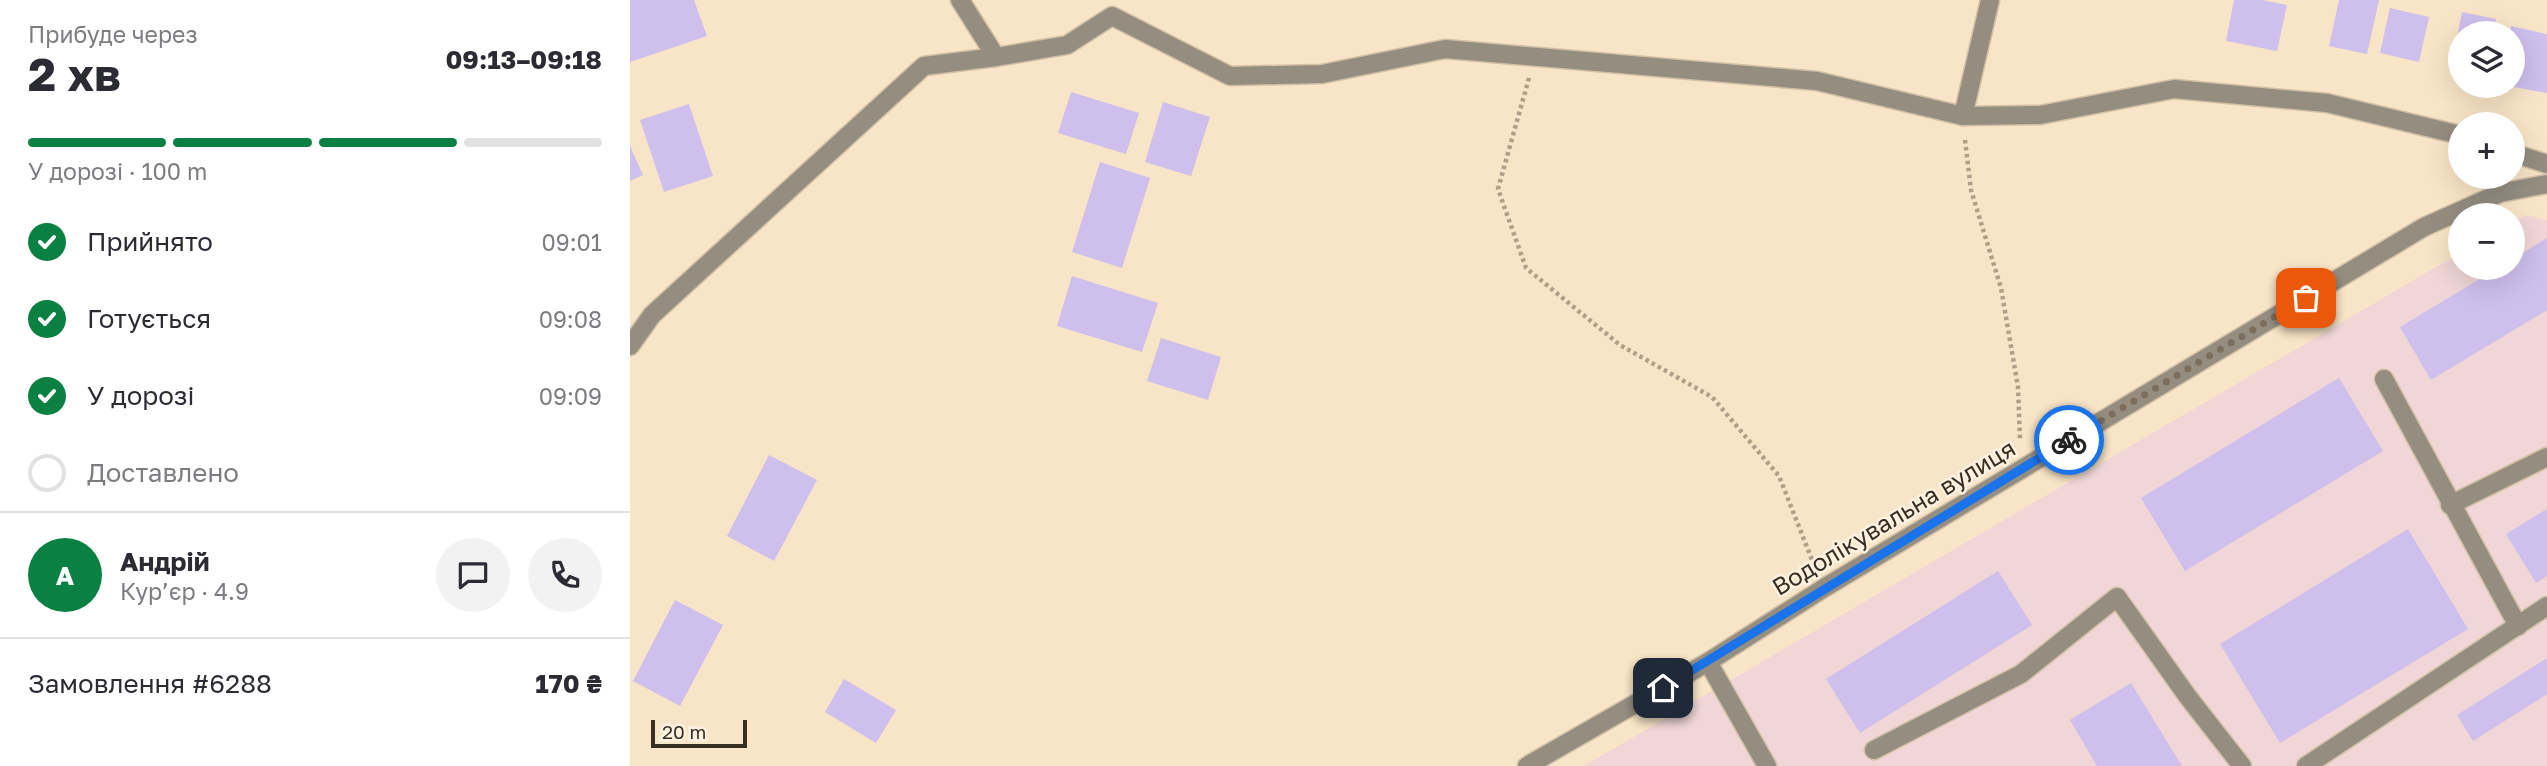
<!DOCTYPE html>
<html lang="uk">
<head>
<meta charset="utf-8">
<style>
	:root { --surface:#fff; --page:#f2f2f3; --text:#2b2b33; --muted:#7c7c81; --line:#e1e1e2; --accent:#0b8043 }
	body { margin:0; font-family:"Golos Text",sans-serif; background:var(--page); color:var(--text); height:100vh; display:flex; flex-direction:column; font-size:26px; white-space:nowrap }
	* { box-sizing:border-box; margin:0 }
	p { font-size:23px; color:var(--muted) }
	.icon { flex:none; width:38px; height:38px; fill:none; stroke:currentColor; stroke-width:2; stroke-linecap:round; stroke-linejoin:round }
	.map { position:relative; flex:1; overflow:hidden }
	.sheet { display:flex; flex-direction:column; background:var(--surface); width:630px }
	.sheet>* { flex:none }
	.fabs { position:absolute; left:1818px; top:21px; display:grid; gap:14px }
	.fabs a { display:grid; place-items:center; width:77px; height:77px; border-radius:50%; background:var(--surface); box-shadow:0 7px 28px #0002; font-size:35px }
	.scale { position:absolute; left:21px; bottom:18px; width:96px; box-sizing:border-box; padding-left:7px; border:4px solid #372f24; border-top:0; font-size:19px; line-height:24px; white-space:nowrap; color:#372f24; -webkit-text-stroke:5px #fff2e0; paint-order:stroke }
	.pin { position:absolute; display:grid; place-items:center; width:60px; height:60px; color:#fff; margin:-30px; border-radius:14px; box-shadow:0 4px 10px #0006 }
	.courier { position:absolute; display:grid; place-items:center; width:70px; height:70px; margin:-35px; border:5px solid #1a73e8; border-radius:50%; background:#fff; color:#222; box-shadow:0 2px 9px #0007 }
	.overview em { font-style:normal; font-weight:700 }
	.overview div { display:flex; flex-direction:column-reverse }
	.overview { display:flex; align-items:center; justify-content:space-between; height:119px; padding:0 28px }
	h1 { font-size:46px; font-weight:700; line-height:52px }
	.bar { display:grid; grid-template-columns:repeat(4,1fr); gap:10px 7px; align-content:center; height:84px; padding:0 28px }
	.bar i { height:9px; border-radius:5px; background:var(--line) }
	.bar .on { background:var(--accent) }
	.bar p { grid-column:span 4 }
	.line { display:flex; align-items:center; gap:18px; padding:0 28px; border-top:2px solid var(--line) }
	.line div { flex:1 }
	.round { display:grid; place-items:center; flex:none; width:74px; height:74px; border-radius:37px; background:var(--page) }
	ol { padding:0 28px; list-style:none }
	li { display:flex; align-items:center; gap:21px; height:77px }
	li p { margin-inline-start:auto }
	li .icon { padding:7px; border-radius:50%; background:var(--accent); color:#fff; stroke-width:4 }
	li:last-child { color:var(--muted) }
	li i { width:38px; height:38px; border:4px solid var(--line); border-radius:50% }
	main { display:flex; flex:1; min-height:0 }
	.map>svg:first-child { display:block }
</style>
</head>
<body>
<main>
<section class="sheet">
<div class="overview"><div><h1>2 хв</h1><p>Прибуде через</p></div><em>09:13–09:18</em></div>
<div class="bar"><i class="on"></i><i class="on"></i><i class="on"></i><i></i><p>У дорозі · 100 m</p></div>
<ol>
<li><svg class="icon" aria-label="check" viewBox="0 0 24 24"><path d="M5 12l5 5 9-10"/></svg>Прийнято<p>09:01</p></li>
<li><svg class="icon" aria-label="check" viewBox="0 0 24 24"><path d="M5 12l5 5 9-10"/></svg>Готується<p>09:08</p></li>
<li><svg class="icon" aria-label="check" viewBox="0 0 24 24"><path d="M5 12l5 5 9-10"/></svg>У дорозі<p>09:09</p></li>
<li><i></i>Доставлено</li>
</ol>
<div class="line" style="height:126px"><b class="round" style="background:var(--accent);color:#fff">А</b><div><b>Андрій</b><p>Кур’єр · 4.9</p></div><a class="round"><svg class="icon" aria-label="chat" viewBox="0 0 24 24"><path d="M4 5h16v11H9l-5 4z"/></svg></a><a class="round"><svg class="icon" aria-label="phone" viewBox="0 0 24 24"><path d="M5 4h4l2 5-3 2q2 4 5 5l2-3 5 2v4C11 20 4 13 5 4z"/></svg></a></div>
<div class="line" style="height:91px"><div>Замовлення #6288</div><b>170 ₴</b></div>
</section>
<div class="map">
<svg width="1917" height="766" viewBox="0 0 1917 766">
	<rect width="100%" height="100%" fill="#f8e4c6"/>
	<!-- industrial -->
	<polygon fill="#f0d6d6" points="1896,215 1917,220 1917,766 954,766 1830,253 1830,268 1883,268 1883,223"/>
	<!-- building -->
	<g fill="#cebfec">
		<polygon points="0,0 64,0 77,36 0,62"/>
		<polygon points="1604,0 1632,0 1657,5 1647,51 1596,41"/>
		<polygon points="1709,0 1749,0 1737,54 1699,46"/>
		<polygon points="1760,8 1799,17 1789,62 1750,53"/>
		<polygon points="1832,12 1866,19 1863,33 1830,33 1830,73 1820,71"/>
		<polygon points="1881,26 1917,34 1917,93 1883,87 1883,33 1879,33"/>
		<polygon points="441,92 509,113 496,154 428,133"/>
		<polygon points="533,102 580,117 561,176 515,162"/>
		<polygon points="59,104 83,176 34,192 10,120"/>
		<polygon points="0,146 13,175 0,181"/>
		<polygon points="470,162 520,178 492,268 442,252"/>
		<polygon points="1917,238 1917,310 1801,380 1770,327 1868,268 1883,268 1883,259"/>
		<polygon points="442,276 528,303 512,352 427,326"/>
		<polygon points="531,338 591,357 578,400 517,381"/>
		<polygon points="1709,378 1753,451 1555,571 1511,498"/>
		<polygon points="139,455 187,480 144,561 97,536"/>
		<polygon points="1917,509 1917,576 1906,583 1876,534"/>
		<polygon points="1778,529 1838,629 1650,743 1590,644"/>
		<polygon points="1368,571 1402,625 1230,733 1196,679"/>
		<polygon points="45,600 93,625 50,706 3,681"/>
		<polygon points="1917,658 1917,694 1843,741 1827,715"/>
		<polygon points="214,679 266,710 246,743 195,712"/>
		<polygon points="1501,683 1552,766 1467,766 1440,720"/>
	</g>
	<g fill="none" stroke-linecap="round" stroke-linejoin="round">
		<!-- minor casing -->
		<g stroke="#d1c0a6" stroke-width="21">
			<g id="minor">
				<polyline points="330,0 366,57 437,45 482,16 600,76 692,74 815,49 1187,81 1333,116 1360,0"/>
				<polyline points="1333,116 1410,115 1544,89 1697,103 1830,135"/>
				<polyline points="1883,153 1917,164"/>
				<polyline points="0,346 22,315 294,66 366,57"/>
				<polyline points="1754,379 1888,626"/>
				<polyline points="1820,505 1917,457"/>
				<polyline points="1078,662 1137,766"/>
				<polyline points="1244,750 1391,674 1487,597 1558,697 1612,766"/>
				<polyline points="897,766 1078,662 1194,588 1794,227 1870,193 1917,184"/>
				<polyline points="1676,766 1917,606"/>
			</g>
		</g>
		<!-- path -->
		<g stroke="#ae9f88" stroke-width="4.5" stroke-dasharray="3.5 3.5" stroke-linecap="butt">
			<polyline points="899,78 868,189 896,268 990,345 1082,397 1149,476 1184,565"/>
			<polyline points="1335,140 1341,190 1371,288 1388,387 1390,440"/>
		</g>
		<!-- minor -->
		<use href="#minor" stroke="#948d80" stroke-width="18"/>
	</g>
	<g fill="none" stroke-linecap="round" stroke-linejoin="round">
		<!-- done -->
		<polyline stroke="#7b6e5d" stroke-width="7" stroke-dasharray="0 12.6" points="1439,440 1676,298"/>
		<!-- route -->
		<polyline stroke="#1a73e8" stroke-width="9" points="1033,688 1439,440"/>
	</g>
	<g text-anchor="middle" stroke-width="5" stroke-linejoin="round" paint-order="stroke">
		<!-- street labels -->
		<g font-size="24" fill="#372f24" stroke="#fff2e0">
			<text transform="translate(1264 518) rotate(-31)" y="8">Водолікувальна вулиця</text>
		</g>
	</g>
</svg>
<div class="fabs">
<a><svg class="icon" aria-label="layers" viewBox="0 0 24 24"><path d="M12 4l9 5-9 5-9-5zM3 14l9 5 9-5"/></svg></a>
<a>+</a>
<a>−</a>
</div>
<div class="scale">20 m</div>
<div class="pin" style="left:1676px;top:298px;background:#ea580c"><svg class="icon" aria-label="bag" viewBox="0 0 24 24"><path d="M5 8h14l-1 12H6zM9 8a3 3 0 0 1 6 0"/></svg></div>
<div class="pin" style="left:1033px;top:688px;background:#1f2937"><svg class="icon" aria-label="home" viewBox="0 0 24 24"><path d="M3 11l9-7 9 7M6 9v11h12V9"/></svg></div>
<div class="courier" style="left:1439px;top:440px"><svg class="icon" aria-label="bike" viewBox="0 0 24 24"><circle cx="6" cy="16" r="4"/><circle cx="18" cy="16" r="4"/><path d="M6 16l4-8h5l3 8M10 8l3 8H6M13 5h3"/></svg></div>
</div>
</main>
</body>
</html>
